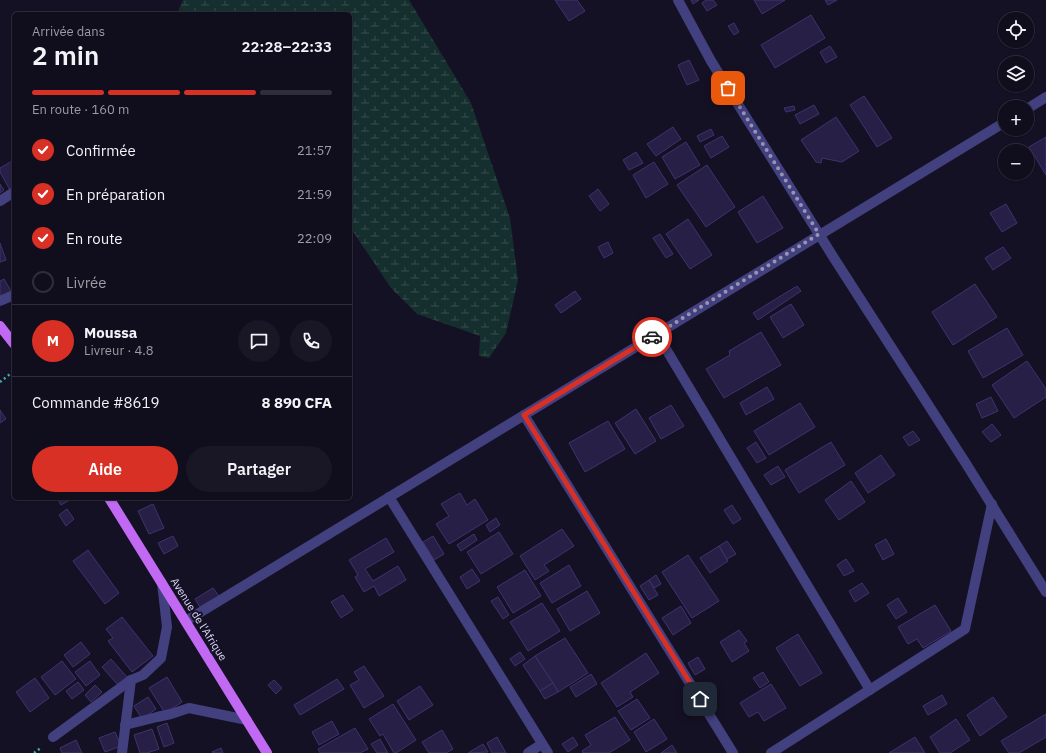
<!DOCTYPE html>
<html lang="fr">
<head>
<meta charset="utf-8">
<style>
	:root { --surface:#100d1c; --page:#191625; --text:#f1f3f6; --muted:#9c9ca3; --line:#302d3b; --accent:#d93025 }
	body { margin:0; font-family:"IBM Plex Sans",sans-serif; background:var(--page); color:var(--text); height:100vh; display:flex; flex-direction:column; font-size:15px; white-space:nowrap }
	* { box-sizing:border-box; margin:0 }
	p { font-size:13px; color:var(--muted) }
	.icon { flex:none; width:22px; height:22px; fill:none; stroke:currentColor; stroke-width:2; stroke-linecap:round; stroke-linejoin:round }
	.map { position:relative; flex:1; overflow:hidden }
	.side { position:absolute; left:12px; top:12px; width:340px; height:488px; display:flex; flex-direction:column; background:var(--surface); border-radius:6px; box-shadow:0 1px 3px #0004,0 0 0 1px var(--line) }
	.side>* { flex:none }
	.buttons { position:absolute; left:998px; top:12px; display:grid; gap:8px }
	.buttons a { display:grid; place-items:center; width:36px; height:36px; border-radius:50%; background:var(--surface); box-shadow:0 1px 3px #0004,0 0 0 1px var(--line); font-size:20px }
	.pin { position:absolute; display:grid; place-items:center; width:34px; height:34px; color:#fff; margin:-17px; border-radius:8px; box-shadow:0 2px 6px #0006 }
	.courier { position:absolute; display:grid; place-items:center; width:40px; height:40px; margin:-20px; border:3px solid #d93025; border-radius:50%; background:#fff; color:#222; box-shadow:0 1px 5px #0007 }
	.summary em { font-style:normal; font-weight:600 }
	.summary div { display:flex; flex-direction:column-reverse }
	.summary { display:flex; align-items:center; justify-content:space-between; height:68px; padding:0 20px }
	h1 { font-size:26px; font-weight:600; line-height:30px }
	.bar { display:grid; grid-template-columns:repeat(4,1fr); gap:6px 4px; align-content:center; height:48px; padding:0 20px }
	.bar i { height:5px; border-radius:3px; background:var(--line) }
	.bar .current { background:var(--accent) }
	.bar p { grid-column:span 4 }
	.line { display:flex; align-items:center; gap:10px; padding:0 20px; border-top:1px solid var(--line) }
	.line div { flex:1 }
	.round { display:grid; place-items:center; flex:none; width:42px; height:42px; border-radius:21px; background:var(--page) }
	ol { padding:0 20px; list-style:none }
	li { display:flex; align-items:center; gap:12px; height:44px }
	li p { margin-inline-start:auto }
	li .icon { padding:4px; border-radius:50%; background:var(--accent); color:#fff; stroke-width:4 }
	li:last-child { color:var(--muted) }
	li i { width:22px; height:22px; border:2px solid var(--line); border-radius:50% }
	.primary-button { display:flex; gap:8px; margin-top:auto; padding:8px 20px }
	.primary-button a { flex:1; height:46px; border-radius:24px; background:var(--accent); color:#fff; font-size:16px; font-weight:600; line-height:46px; text-align:center }
	.primary-button a+a { background:var(--page); color:var(--text) }
	.map>svg:first-child { display:block }
</style>
</head>
<body>
<div class="map">
<svg width="1046" height="753" viewBox="0 0 1046 753">
	<defs>
		<pattern id="wetland-marsh" width="20" height="14" patternUnits="userSpaceOnUse"><rect width="20" height="14" fill="#152f2e"/><path d="M1 5h8M5 5V1M11 12h8M15 12V8" fill="none" stroke="#374d4d"/></pattern>
	</defs>
	<rect width="100%" height="100%" fill="#151125"/>
	<!-- wetland -->
	<polygon fill="url(#wetland-marsh)" points="183,0 409,0 471,103 510,218 518,280 506,333 489,358 479,356 480,336 417,314 391,288 350,227 350,14 177,14"/>
	<!-- building -->
	<g fill="#271f45" stroke="#3f336f">
		<polygon points="555,0 577,0 585,11 569,21"/>
		<polygon points="691,0 699,0 693,4"/>
		<polygon points="706,0 713,0 717,5 707,11 702,3"/>
		<polygon points="754,0 785,0 762,14"/>
		<polygon points="825,0 837,0 828,5"/>
		<polygon points="811,15 825,38 775,68 761,45"/>
		<polygon points="734,23 739,32 734,35 728,26"/>
		<polygon points="830,46 837,57 826,63 820,52"/>
		<polygon points="689,60 699,80 687,85 678,65"/>
		<polygon points="864,96 892,138 877,147 850,105"/>
		<polygon points="814,105 819,114 800,124 795,115"/>
		<polygon points="794,106 795,110 786,112 784,108"/>
		<polygon points="836,117 859,151 842,162 822,158 821,163 816,162 801,140"/>
		<polygon points="673,127 681,139 656,156 647,144"/>
		<polygon points="711,129 714,135 700,142 697,136"/>
		<polygon points="722,136 729,147 711,158 704,146"/>
		<polygon points="1046,137 1046,175 1029,147"/>
		<polygon points="686,142 700,165 675,179 662,157"/>
		<polygon points="636,152 643,163 629,170 623,160"/>
		<polygon points="14,160 14,187 10,190 0,172 0,168"/>
		<polygon points="654,162 668,184 646,198 633,175"/>
		<polygon points="707,165 735,207 706,227 677,185"/>
		<polygon points="0,184 4,190 0,193"/>
		<polygon points="598,189 609,204 600,211 589,196"/>
		<polygon points="763,196 783,228 757,243 738,212"/>
		<polygon points="1006,204 1017,223 1002,232 990,213"/>
		<polygon points="688,219 712,255 690,269 666,234"/>
		<polygon points="660,234 673,254 666,258 653,238"/>
		<polygon points="608,242 613,253 604,258 598,247"/>
		<polygon points="0,243 6,260 0,262"/>
		<polygon points="1003,247 1011,258 993,270 985,258"/>
		<polygon points="4,279 11,291 0,297 0,281"/>
		<polygon points="975,284 997,317 953,345 932,312"/>
		<polygon points="797,286 801,291 758,320 753,313"/>
		<polygon points="575,291 581,299 561,313 555,305"/>
		<polygon points="791,304 804,325 783,338 770,317"/>
		<polygon points="1007,328 1023,355 983,378 968,351"/>
		<polygon points="761,332 781,365 724,398 706,369 730,355 729,351"/>
		<polygon points="1027,361 1046,389 1046,397 1014,418 992,385"/>
		<polygon points="767,387 774,399 746,415 740,403"/>
		<polygon points="991,397 998,411 982,418 976,404"/>
		<polygon points="800,403 815,427 769,455 754,431"/>
		<polygon points="671,405 684,426 661,439 649,418"/>
		<polygon points="636,409 656,441 635,454 615,423"/>
		<polygon points="0,410 6,419 0,423"/>
		<polygon points="608,421 625,449 585,472 569,443"/>
		<polygon points="992,424 1001,435 991,442 982,432"/>
		<polygon points="913,431 920,440 909,446 903,437"/>
		<polygon points="756,442 766,458 757,463 747,448"/>
		<polygon points="831,442 845,465 799,493 785,470"/>
		<polygon points="881,455 895,475 868,493 855,473"/>
		<polygon points="778,466 785,477 771,485 764,475"/>
		<polygon points="851,481 865,502 839,520 825,500"/>
		<polygon points="460,493 467,505 475,499 488,520 449,544 436,524 449,516 441,504"/>
		<polygon points="57,498 69,498 70,500 61,505"/>
		<polygon points="153,504 164,528 149,534 138,511"/>
		<polygon points="732,505 741,519 733,524 724,510"/>
		<polygon points="67,509 74,519 66,526 59,515"/>
		<polygon points="496,518 500,525 490,532 486,525"/>
		<polygon points="562,529 574,546 544,565 549,571 535,580 520,556"/>
		<polygon points="499,532 513,554 481,574 467,552"/>
		<polygon points="474,534 477,540 461,551 457,545"/>
		<polygon points="173,536 178,546 164,554 158,543"/>
		<polygon points="433,536 444,554 434,560 423,542"/>
		<polygon points="386,538 394,552 365,569 373,581 398,566 406,580 379,596 374,586 364,592 355,577 358,575 349,560"/>
		<polygon points="886,539 894,554 883,560 875,545"/>
		<polygon points="727,541 736,554 727,559 719,546"/>
		<polygon points="719,546 728,561 710,573 700,558"/>
		<polygon points="88,550 119,593 105,604 73,561"/>
		<polygon points="688,555 719,601 692,618 662,572"/>
		<polygon points="846,559 854,571 844,576 837,565"/>
		<polygon points="569,565 581,586 552,603 540,583"/>
		<polygon points="472,569 480,581 467,589 460,577"/>
		<polygon points="525,570 541,596 513,613 497,587"/>
		<polygon points="656,575 661,584 654,588 649,580"/>
		<polygon points="649,580 658,595 649,600 640,586"/>
		<polygon points="862,583 869,593 855,602 849,591"/>
		<polygon points="213,588 219,596 200,607 195,599"/>
		<polygon points="587,591 600,613 570,631 557,609"/>
		<polygon points="343,595 353,610 341,618 331,602"/>
		<polygon points="498,597 509,615 503,619 491,601"/>
		<polygon points="898,598 907,612 896,619 887,605"/>
		<polygon points="542,603 560,631 528,651 510,622"/>
		<polygon points="935,605 951,631 923,648 917,639 908,644 898,627"/>
		<polygon points="681,606 691,623 673,635 662,618"/>
		<polygon points="122,617 153,656 132,672 108,641 113,638 106,629"/>
		<polygon points="739,630 747,641 744,643 749,651 732,662 720,642"/>
		<polygon points="798,634 822,673 800,686 776,648"/>
		<polygon points="565,638 588,673 558,692 535,656"/>
		<polygon points="81,642 90,654 73,667 64,655"/>
		<polygon points="520,652 525,659 515,666 510,659"/>
		<polygon points="646,653 659,673 630,692 633,697 617,707 601,683"/>
		<polygon points="535,656 553,683 540,691 523,665"/>
		<polygon points="698,657 705,669 695,675 688,663"/>
		<polygon points="111,659 127,677 118,685 102,667"/>
		<polygon points="62,661 76,679 55,695 41,677"/>
		<polygon points="90,661 100,675 86,686 75,672"/>
		<polygon points="364,666 384,696 364,708 350,685 359,680 354,672"/>
		<polygon points="763,672 769,682 760,688 753,678"/>
		<polygon points="591,674 597,684 576,697 570,687"/>
		<polygon points="167,677 182,702 165,713 149,688"/>
		<polygon points="35,678 49,698 30,712 16,692"/>
		<polygon points="337,679 344,689 300,715 294,705"/>
		<polygon points="274,680 282,688 276,694 268,685"/>
		<polygon points="78,682 84,690 72,699 66,691"/>
		<polygon points="553,683 558,692 545,699 540,691"/>
		<polygon points="771,684 786,708 764,721 758,712 749,717 740,703"/>
		<polygon points="95,685 102,692 91,702 85,695"/>
		<polygon points="420,686 433,705 409,720 397,701"/>
		<polygon points="942,695 947,704 928,715 923,706"/>
		<polygon points="148,697 156,709 142,719 134,706"/>
		<polygon points="993,697 1007,717 980,736 967,715"/>
		<polygon points="637,699 650,718 631,730 618,711"/>
		<polygon points="393,704 416,740 396,753 394,753 383,734 380,736 369,719"/>
		<polygon points="1046,714 1046,737 1019,753 1009,753 1001,741"/>
		<polygon points="615,717 630,740 609,753 583,753 582,751 591,745 585,735"/>
		<polygon points="654,719 667,739 646,752 634,732"/>
		<polygon points="956,719 970,740 950,753 940,753 930,737"/>
		<polygon points="332,721 339,734 319,745 312,732"/>
		<polygon points="167,723 174,743 164,747 157,727"/>
		<polygon points="355,728 368,749 360,753 320,753 318,749"/>
		<polygon points="152,729 159,749 147,753 140,753 134,735"/>
		<polygon points="442,730 453,749 446,753 429,753 422,742"/>
		<polygon points="115,732 121,746 105,752 99,738"/>
		<polygon points="497,737 506,753 492,753 487,743"/>
		<polygon points="573,737 578,745 568,752 562,744"/>
		<polygon points="915,737 925,753 889,753"/>
		<polygon points="380,739 388,753 377,753 371,744"/>
		<polygon points="76,740 82,753 62,753 60,748"/>
		<polygon points="483,744 488,752 468,753"/>
		<polygon points="672,745 677,753 661,753"/>
		<polygon points="221,748 223,753 213,753 212,752"/>
	</g>
	<g fill="none" stroke-linecap="round" stroke-linejoin="round">
		<!-- path -->
		<g stroke="#3aafa9" stroke-width="2.5" stroke-dasharray="2 3" stroke-linecap="butt">
			<polyline points="0,382 14,371"/>
			<polyline points="34,753 42,747"/>
		</g>
		<!-- minor -->
		<g stroke="#434080" stroke-width="10">
			<polyline points="678,0 711,61 832,255 965,462 1046,592"/>
			<polyline points="1027,109 1046,97"/>
			<polyline points="0,201 14,192"/>
			<polyline points="0,301 14,295"/>
			<polyline points="657,334 870,690"/>
			<polyline points="524,415 733,753"/>
			<polyline points="389,497 548,753"/>
			<path d="M 186,621 C 459,455 731,287 1005,122"/>
			<polyline points="125,725 157,717 171,714 189,708 247,720"/>
			<polyline points="53,737 131,680 143,675 161,658 167,627 162,583"/>
			<polyline points="122,753 131,680"/>
			<polyline points="528,753 542,744"/>
			<polyline points="771,753 965,629 992,504"/>
		</g>
		<!-- major -->
		<g stroke="#c169f3" stroke-width="10">
			<polyline points="0,326 14,344"/>
			<polyline points="109,498 267,753"/>
		</g>
	</g>
	<g fill="none" stroke-linecap="round" stroke-linejoin="round">
		<!-- done -->
		<polyline stroke="#9793b1" stroke-width="4" stroke-dasharray="0 7.2" points="652,337 819,234 728,88"/>
		<!-- route -->
		<polyline stroke="#d93025" stroke-width="5" points="652,337 524,415 700,699"/>
	</g>
	<g text-anchor="middle" stroke-width="4" stroke-linejoin="round" paint-order="stroke">
		<!-- street labels -->
		<g font-size="11" fill="#ddd9fc" stroke="#151125">
			<text transform="translate(199 619) rotate(58)" y="4">Avenue de l'Afrique</text>
		</g>
	</g>
</svg>
<div class="buttons">
<a><svg class="icon" aria-label="locate" viewBox="0 0 24 24"><circle cx="12" cy="12" r="6"/><path d="M12 2v4M12 18v4M2 12h4M18 12h4"/></svg></a>
<a><svg class="icon" aria-label="layers" viewBox="0 0 24 24"><path d="M12 4l9 5-9 5-9-5zM3 14l9 5 9-5"/></svg></a>
<a>+</a>
<a>−</a>
</div>
<div class="pin" style="left:728px;top:88px;background:#ea580c"><svg class="icon" aria-label="bag" viewBox="0 0 24 24"><path d="M5 8h14l-1 12H6zM9 8a3 3 0 0 1 6 0"/></svg></div>
<div class="pin" style="left:700px;top:699px;background:#1f2937"><svg class="icon" aria-label="home" viewBox="0 0 24 24"><path d="M3 11l9-7 9 7M6 9v11h12V9"/></svg></div>
<div class="courier" style="left:652px;top:337px"><svg class="icon" aria-label="car" viewBox="0 0 24 24"><path d="M5 17H2v-5l4-1 3-4h7l3 4 3 1v5h-3M9 17h6M6 11h13"/><circle cx="7" cy="17" r="2"/><circle cx="17" cy="17" r="2"/></svg></div>
<section class="side">
<div class="summary"><div><h1>2 min</h1><p>Arrivée dans</p></div><em>22:28–22:33</em></div>
<div class="bar"><i class="current"></i><i class="current"></i><i class="current"></i><i></i><p>En route · 160 m</p></div>
<ol>
<li><svg class="icon" aria-label="check" viewBox="0 0 24 24"><path d="M5 12l5 5 9-10"/></svg>Confirmée<p>21:57</p></li>
<li><svg class="icon" aria-label="check" viewBox="0 0 24 24"><path d="M5 12l5 5 9-10"/></svg>En préparation<p>21:59</p></li>
<li><svg class="icon" aria-label="check" viewBox="0 0 24 24"><path d="M5 12l5 5 9-10"/></svg>En route<p>22:09</p></li>
<li><i></i>Livrée</li>
</ol>
<div class="line" style="height:72px"><b class="round" style="background:var(--accent);color:#fff">M</b><div><b>Moussa</b><p>Livreur · 4.8</p></div><a class="round"><svg class="icon" aria-label="chat" viewBox="0 0 24 24"><path d="M4 5h16v11H9l-5 4z"/></svg></a><a class="round"><svg class="icon" aria-label="phone" viewBox="0 0 24 24"><path d="M5 4h4l2 5-3 2q2 4 5 5l2-3 5 2v4C11 20 4 13 5 4z"/></svg></a></div>
<div class="line" style="height:52px"><div>Commande #8619</div><b>8 890 CFA</b></div>
<div class="primary-button"><a>Aide</a><a>Partager</a></div>
</section>
</div>
</body>
</html>
